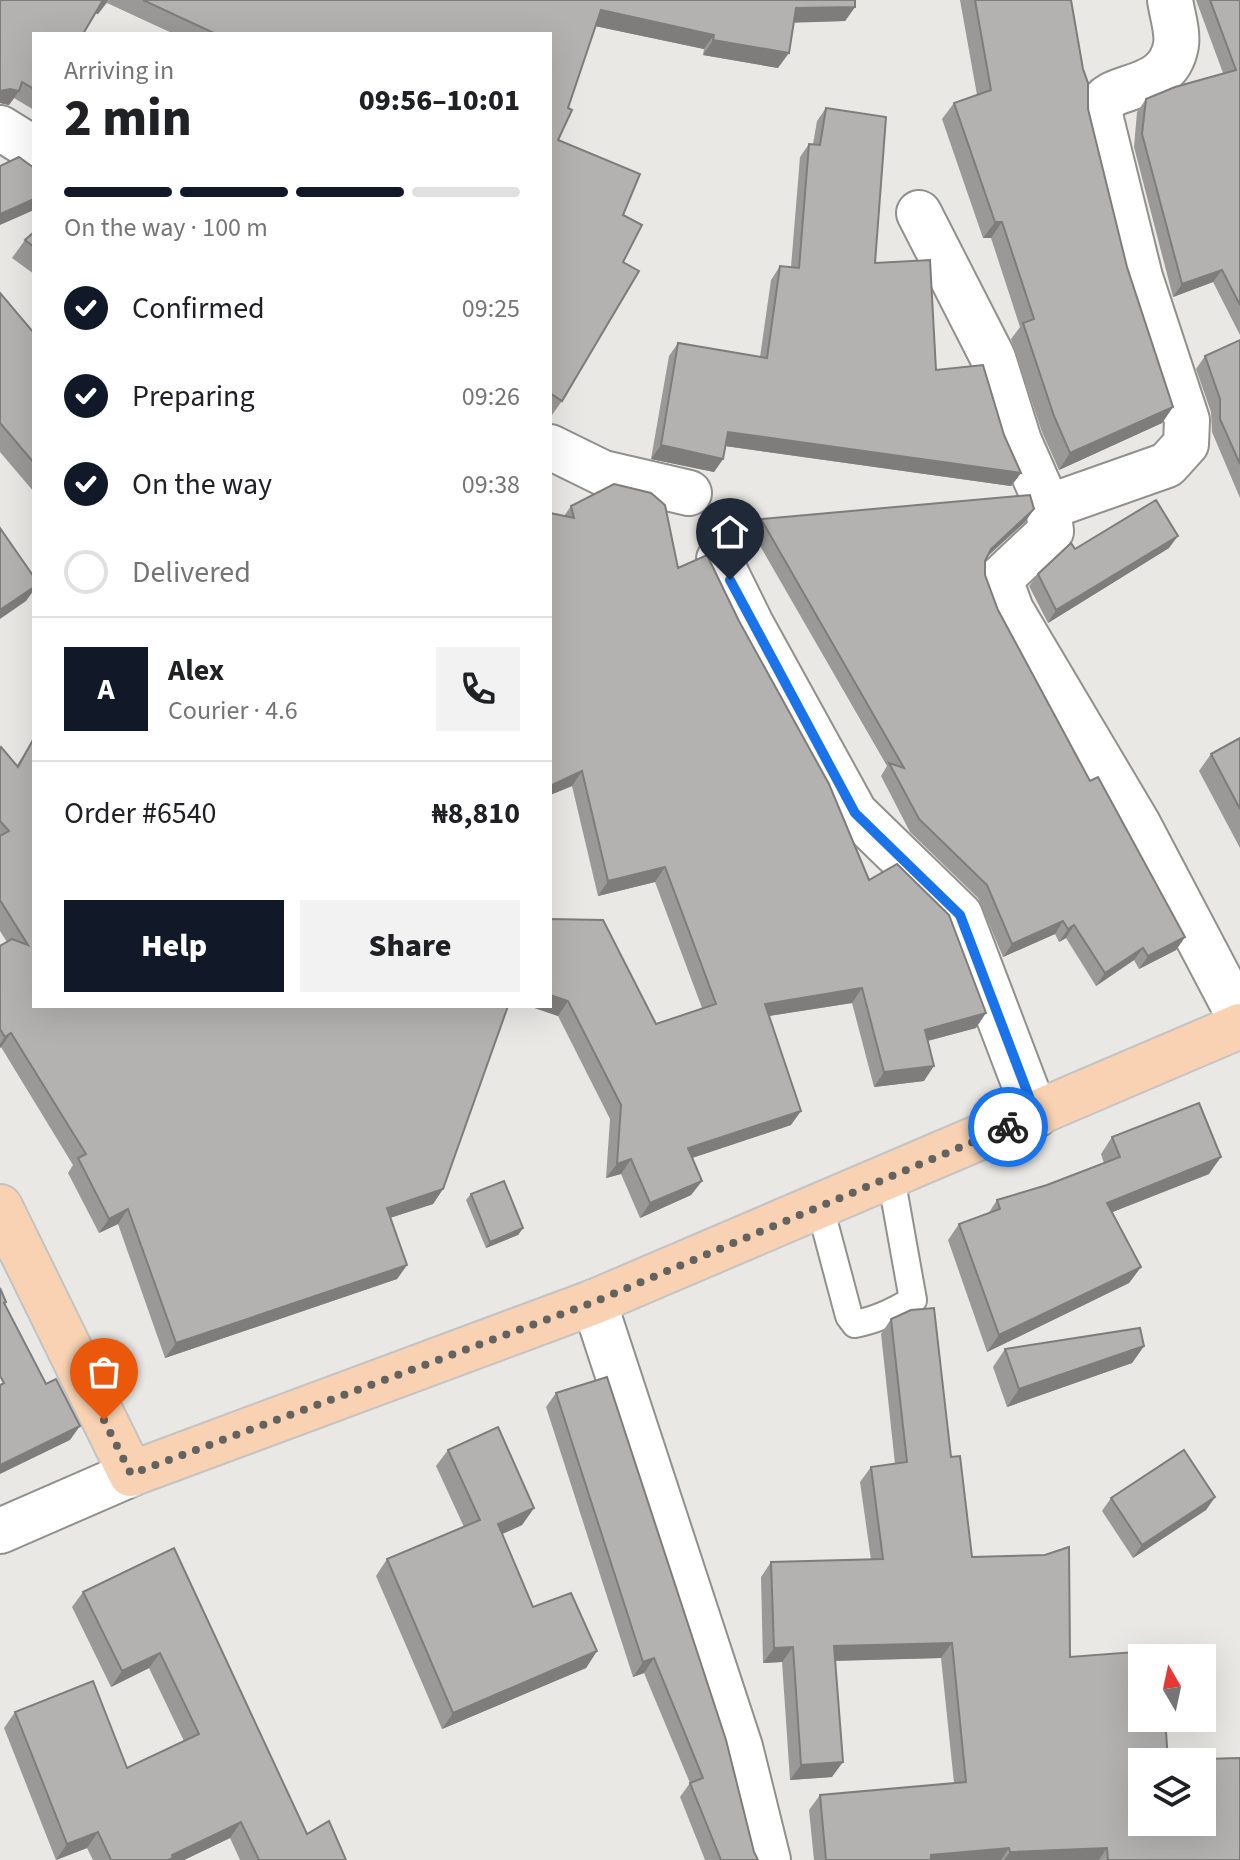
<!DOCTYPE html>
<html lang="en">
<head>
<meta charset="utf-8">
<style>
	:root { --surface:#fff; --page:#f2f2f2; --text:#202124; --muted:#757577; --line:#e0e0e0; --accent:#111827 }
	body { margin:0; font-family:"Source Sans 3",sans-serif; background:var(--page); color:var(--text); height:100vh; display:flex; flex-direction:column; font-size:30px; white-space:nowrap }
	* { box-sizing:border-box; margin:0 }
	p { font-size:26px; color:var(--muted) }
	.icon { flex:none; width:44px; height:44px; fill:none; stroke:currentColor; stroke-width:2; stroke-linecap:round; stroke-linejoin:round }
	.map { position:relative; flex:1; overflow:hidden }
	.panel { position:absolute; left:32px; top:32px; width:520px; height:976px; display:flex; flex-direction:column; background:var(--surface); border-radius:0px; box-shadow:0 8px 32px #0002 }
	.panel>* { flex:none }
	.needle { width:52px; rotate:351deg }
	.buttons { position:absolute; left:1128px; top:1644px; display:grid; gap:16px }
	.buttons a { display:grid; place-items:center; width:88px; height:88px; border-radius:0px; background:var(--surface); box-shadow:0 8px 32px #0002; font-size:40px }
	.pin { position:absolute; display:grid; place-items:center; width:68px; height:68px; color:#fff; margin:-82px -34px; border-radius:50% 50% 50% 0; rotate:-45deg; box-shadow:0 0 8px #0007 }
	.pin .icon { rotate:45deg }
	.courier { position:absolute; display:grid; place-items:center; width:80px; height:80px; margin:-40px; border:6px solid #1a73e8; border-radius:50%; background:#fff; color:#222; box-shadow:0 2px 10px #0007 }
	.summary em { font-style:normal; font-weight:800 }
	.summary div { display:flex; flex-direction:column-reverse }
	.summary { display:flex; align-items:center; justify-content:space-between; height:136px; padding:0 32px }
	h1 { font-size:52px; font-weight:800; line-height:60px }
	.bar { display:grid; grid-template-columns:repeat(4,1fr); gap:12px 8px; align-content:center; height:96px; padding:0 32px }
	.bar i { height:10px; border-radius:6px; background:var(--line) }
	.bar .selected { background:var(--accent) }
	.bar p { grid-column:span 4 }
	.line { display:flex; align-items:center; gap:20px; padding:0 32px; border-top:2px solid var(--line) }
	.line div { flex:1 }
	.round { display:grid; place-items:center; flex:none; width:84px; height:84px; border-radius:0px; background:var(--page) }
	ol { padding:0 32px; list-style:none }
	li { display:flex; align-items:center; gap:24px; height:88px }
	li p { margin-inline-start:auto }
	li .icon { padding:8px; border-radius:50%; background:var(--accent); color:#fff; stroke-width:4 }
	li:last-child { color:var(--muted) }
	li i { width:44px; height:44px; border:4px solid var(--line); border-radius:50% }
	.cta { display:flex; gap:16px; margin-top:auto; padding:16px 32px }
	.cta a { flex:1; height:92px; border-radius:0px; background:var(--accent); color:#fff; font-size:32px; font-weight:800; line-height:92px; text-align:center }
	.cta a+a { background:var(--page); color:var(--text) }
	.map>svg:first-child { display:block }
</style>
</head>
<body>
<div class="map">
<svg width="1240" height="1860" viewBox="0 0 1240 1860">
	<rect width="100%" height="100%" fill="#e9e8e5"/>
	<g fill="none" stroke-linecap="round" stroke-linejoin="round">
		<!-- service casing -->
		<g stroke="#90908d" stroke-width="30">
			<path id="service" d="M 820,1207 L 849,1316 L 855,1324 C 877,1320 895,1311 913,1300 L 891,1177"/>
		</g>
		<!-- minor casing -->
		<g stroke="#90908d" stroke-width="48">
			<g id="minor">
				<polyline points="0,128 34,149"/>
				<polyline points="919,213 993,358 1019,441 1048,507 1051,531 1000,579 1011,610 1138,824 1240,1018"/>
				<polyline points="550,447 603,473 689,493"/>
				<path d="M 1048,507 L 1167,465 L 1186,444 L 1187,420 L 1140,277 L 1101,119 C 1101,114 1099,110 1101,106 C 1109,82 1168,94 1176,45 C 1178,31 1172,14 1170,0"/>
				<polyline points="719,559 751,624 855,813 960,915 1036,1115"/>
				<polyline points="594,1302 740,1747 768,1860"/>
			</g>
		</g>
		<!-- tertiary casing -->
		<g stroke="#90908d" stroke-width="48">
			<polyline id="tertiary" points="0,1531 131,1474"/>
		</g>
		<!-- primary casing -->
		<g stroke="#c3c3c3" stroke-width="48">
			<polyline id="primary" points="0,1207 131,1474 594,1302 1240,1026"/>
		</g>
		<!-- service -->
		<use href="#service" stroke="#fff" stroke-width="26"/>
		<!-- minor -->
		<use href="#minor" stroke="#fff" stroke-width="44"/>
		<!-- tertiary -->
		<use href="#tertiary" stroke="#fff" stroke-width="44"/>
		<!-- primary -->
		<use href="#primary" stroke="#f8d2b2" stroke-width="44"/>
	</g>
	<!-- wall -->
	<g fill="#9b9997">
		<polygon points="0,0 855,0 855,7 845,21 794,22 778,68 703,55 704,49 595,26 558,140 623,215 623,262 562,401 552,415 550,414 550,34 174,34 107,3 98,14 95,13 34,34 34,110 14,98 9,105 0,103"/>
		<polygon points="960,0 1071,0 1088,109 1127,267 1173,407 1162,423 1059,470 1042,432 1011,339 1020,327 991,238 983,238 942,119 954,103 977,95"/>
		<polygon points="1196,0 1240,0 1240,335 1213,282 1173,297 1134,147 1137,112 1146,99 1223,73"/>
		<polygon points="826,108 875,263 936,370 1004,435 1021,473 1011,486 725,446 723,459 714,472 651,459 669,356 678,343 760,357 771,280 780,266 791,267 800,157 809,144 813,144 817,121"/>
		<polygon points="34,232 34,274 12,258 25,240"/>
		<polygon points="0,293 34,333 34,492 0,452"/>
		<polygon points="1240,340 1240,498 1212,432 1211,412 1196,369 1205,356"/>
		<polygon points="571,506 678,568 869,880 976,1028 928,1041 924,1081 874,1087 852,1003 769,1016 791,1125 692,1158 702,1181 691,1195 640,1218 621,1174 606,1178 610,1119 558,1016 529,1006 550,1006 550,919 656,1024 702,1008 655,882 598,896 572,786 550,795 550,513 564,516"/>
		<polygon points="1034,509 1025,522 987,557 985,561 985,575 998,610 1090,781 1185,937 1176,950 1139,969 1134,960 1096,986 1066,938 1059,942 1055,934 1003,957 978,898 910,832 881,776 887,766 752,532 761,519"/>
		<polygon points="1169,548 1048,623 1029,586 1038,574 1075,549"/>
		<polygon points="34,738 34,1006 443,1189 433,1204 390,1218 407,1265 397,1279 165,1358 118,1224 99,1233 68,1173 73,1165 1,1047 0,1048 0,946 7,942 0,931 0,748 17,765"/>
		<polygon points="1240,738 1240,848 1199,771 1211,754"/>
		<polygon points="1112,1137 1209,1174 1112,1212 1141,1267 1129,1283 987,1352 948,1240 959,1224 988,1214 997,1200 1047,1185 1104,1163 1101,1154"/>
		<polygon points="471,1194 523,1228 518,1235 486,1248 466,1200"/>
		<polygon points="891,1319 951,1457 972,1557 1070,1657 1168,1760 1240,1860 814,1860 809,1810 820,1795 954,1783 941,1658 835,1661 832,1777 790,1780 782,1662 763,1663 761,1577 771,1562 871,1560 860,1482 871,1467 895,1464 881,1334"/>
		<polygon points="1144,1346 1132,1363 1007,1407 993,1367 1005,1349"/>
		<polygon points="556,1393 754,1852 758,1860 705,1860 680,1797 690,1783 644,1673 633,1677 546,1407"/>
		<polygon points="448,1450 534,1508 522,1525 502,1534 533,1607 597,1651 586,1668 442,1729 376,1576 387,1559 464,1527 436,1466"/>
		<polygon points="1215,1497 1206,1510 1133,1558 1102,1511 1111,1498"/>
		<polygon points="174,1548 307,1834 346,1860 240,1860 230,1838 184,1860 93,1860 87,1848 56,1860 4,1728 15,1712 127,1768 184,1741 149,1668 111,1687 72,1607 83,1592"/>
	</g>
	<!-- shaded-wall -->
	<g fill="#7e7d7b">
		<polygon points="103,0 108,0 98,14 94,13"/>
		<polygon points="855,7 845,21 786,23 796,8"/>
		<polygon points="601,10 714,35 704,49 590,25"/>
		<polygon points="713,40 789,53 778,68 703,55"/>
		<polygon points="10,89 19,91 9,105 0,103 0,91"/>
		<polygon points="34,199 34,210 0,225 0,214"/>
		<polygon points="995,222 1002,222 991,238 983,238"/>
		<polygon points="1222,270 1213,282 1173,297 1182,284"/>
		<polygon points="1173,407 1162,423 1059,470 1070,453"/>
		<polygon points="728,432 1021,473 1011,486 718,445"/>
		<polygon points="661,445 723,459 714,472 651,459"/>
		<polygon points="1034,509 1025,522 982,561 991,549"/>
		<polygon points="1178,536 1169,548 1048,623 1056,610"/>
		<polygon points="34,587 34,590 26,601 0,619 0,610"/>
		<polygon points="582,771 572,786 550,795 550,786"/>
		<polygon points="665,867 655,882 598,896 608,881"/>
		<polygon points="1063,921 1055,934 1003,957 1012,944"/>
		<polygon points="1074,925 1066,938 1059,942 1068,929"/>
		<polygon points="1185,937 1176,950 1139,969 1148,956"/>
		<polygon points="1143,948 1134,960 1096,986 1105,973"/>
		<polygon points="862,988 852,1003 755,1018 765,1004"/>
		<polygon points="550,995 568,1001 558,1016 529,1006 550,1006"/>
		<polygon points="986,1013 976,1028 915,1044 925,1030"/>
		<polygon points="11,1033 1,1047 0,1048 0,1044 5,1037"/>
		<polygon points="934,1066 924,1081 874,1087 884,1072"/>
		<polygon points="801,1111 791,1125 677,1163 688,1148"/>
		<polygon points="1221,1157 1209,1174 1095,1219 1107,1203"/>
		<polygon points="631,1159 621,1174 606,1178 617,1164"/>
		<polygon points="702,1181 691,1195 640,1218 650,1203"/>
		<polygon points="443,1189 433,1204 377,1222 387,1208"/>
		<polygon points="128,1209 118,1224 99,1233 109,1219"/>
		<polygon points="523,1228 518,1235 486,1248 490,1242"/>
		<polygon points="407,1265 397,1279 165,1358 176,1343"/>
		<polygon points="1141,1267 1129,1283 987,1352 999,1335"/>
		<polygon points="1144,1346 1132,1363 1007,1407 1019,1389"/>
		<polygon points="80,1426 70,1440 0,1474 0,1465"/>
		<polygon points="1215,1497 1206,1510 1133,1558 1142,1545"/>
		<polygon points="534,1508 522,1525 487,1541 498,1524"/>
		<polygon points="952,1643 941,1658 824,1661 834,1646"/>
		<polygon points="793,1647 782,1662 763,1663 774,1648"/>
		<polygon points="597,1651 586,1668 442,1729 453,1713"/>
		<polygon points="160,1653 149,1668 111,1687 122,1671"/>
		<polygon points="654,1658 644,1673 633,1677 643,1662"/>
		<polygon points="843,1762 832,1777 790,1780 801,1765"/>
		<polygon points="241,1822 230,1838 184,1860 168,1860 172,1855"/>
		<polygon points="98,1832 87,1848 56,1860 67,1844"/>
		<polygon points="1009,1848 1001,1860 928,1860 931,1855"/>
		<polygon points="1107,1848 1099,1860 1004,1860 1010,1852"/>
	</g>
	<!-- building -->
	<g fill="#b4b2b0" stroke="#7e7d7b" stroke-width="2" fill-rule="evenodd">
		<polygon points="0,0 103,0 83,34 34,34 34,89 22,82 19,91 10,89 0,91"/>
		<polygon points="143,0 855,0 855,7 796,8 789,53 713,40 714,35 601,10 568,108 572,110 558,140 640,174 623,215 642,225 623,262 639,271 562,401 550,393 550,34 216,34"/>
		<polygon points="975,0 1071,0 1083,69 1088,83 1088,109 1127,267 1173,407 1070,453 1054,416 1023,323 1034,319 1002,222 995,222 954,103 991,90"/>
		<polygon points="1210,0 1240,0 1240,305 1222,270 1182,284 1142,134 1146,99 1175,87 1236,70"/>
		<polygon points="826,108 886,117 875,263 930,260 936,370 983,365 1004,435 1021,473 728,432 723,459 661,445 678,343 767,358 780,266 799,268 809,144 820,145"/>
		<polygon points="19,157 34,168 34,199 0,214 0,166"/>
		<polygon points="34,232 34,247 25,240"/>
		<polygon points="0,293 34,333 34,463 0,423"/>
		<polygon points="1240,340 1240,464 1220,419 1220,399 1205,356"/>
		<polygon points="614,484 651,493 665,505 678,568 707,555 739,621 829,784 869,880 897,864 949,915 986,1013 925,1030 934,1066 884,1072 862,988 765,1004 801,1111 688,1148 702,1181 650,1203 631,1159 617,1164 621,1105 568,1001 550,995 550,919 603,920 656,1024 716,1004 665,867 608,881 582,771 550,786 550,513 574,518 571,506"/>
		<polygon points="1030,495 1034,509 991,549 985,561 985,575 998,610 1090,781 1098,777 1185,937 1148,956 1143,948 1105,973 1074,925 1068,929 1063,921 1012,944 987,885 919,819 889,763 904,768 761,519"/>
		<polygon points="1156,500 1178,536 1056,610 1038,574 1071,543 1075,549"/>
		<polygon points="0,528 34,577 34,587 0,610"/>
		<polygon points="34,738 34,1006 508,1006 443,1189 387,1208 407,1265 176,1343 128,1209 109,1219 78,1158 86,1154 11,1033 5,1037 0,1029 0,946 12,939 28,945 0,900 0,836 9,831 0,821 0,748 1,747 18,767"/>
		<polygon points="1240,738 1240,809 1211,754"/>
		<polygon points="1199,1103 1221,1157 1107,1203 1141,1267 999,1335 959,1224 1000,1209 997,1200 1047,1185 1120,1157 1112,1137"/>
		<polygon points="504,1181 523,1228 490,1242 471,1194"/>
		<polygon points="0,1288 6,1302 4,1303 46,1384 56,1379 80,1426 0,1465 0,1385 4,1383 0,1376"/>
		<path d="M 934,1308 L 951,1457 L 960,1456 L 972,1557 L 1045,1555 L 1069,1547 L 1070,1657 L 1161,1650 L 1161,1658 L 1142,1658 L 1142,1718 L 1165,1718 L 1168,1760 L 1240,1758 L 1240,1860 L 1108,1860 L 1107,1848 L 1010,1852 L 1009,1848 L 931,1855 L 931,1860 L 826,1860 L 820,1795 L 966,1782 L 952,1643 L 834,1646 L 843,1762 L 801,1765 L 793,1647 L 774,1648 L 771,1562 L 883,1559 L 871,1467 L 907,1462 L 891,1319 L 911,1310 ZM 1142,1762 L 1202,1762 L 1202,1822 L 1142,1822 Z"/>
		<polygon points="1140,1328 1144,1346 1019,1389 1005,1349"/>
		<polygon points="607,1377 726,1740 754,1852 758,1860 721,1860 690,1783 703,1778 654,1658 643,1662 556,1393"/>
		<polygon points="498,1427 534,1508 498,1524 533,1607 571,1593 597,1651 453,1713 387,1559 480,1520 448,1450"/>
		<polygon points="1184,1450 1215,1497 1142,1545 1111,1498"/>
		<polygon points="174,1548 307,1834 329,1821 346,1860 259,1860 241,1822 172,1855 173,1858 168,1860 111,1860 98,1832 67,1844 15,1712 93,1681 127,1768 199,1734 160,1653 122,1671 83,1592"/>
	</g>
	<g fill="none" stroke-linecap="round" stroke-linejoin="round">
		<!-- done -->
		<polyline stroke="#626260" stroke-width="8" stroke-dasharray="0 14.4" points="104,1420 131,1474 594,1302 1008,1127"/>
		<!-- route -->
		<polyline stroke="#1a73e8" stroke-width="10" points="730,580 855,813 960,915 1036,1115 1008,1127"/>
	</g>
</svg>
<div class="buttons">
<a><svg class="needle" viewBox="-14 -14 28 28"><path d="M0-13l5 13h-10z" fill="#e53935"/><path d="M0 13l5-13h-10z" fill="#757577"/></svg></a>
<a><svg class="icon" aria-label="layers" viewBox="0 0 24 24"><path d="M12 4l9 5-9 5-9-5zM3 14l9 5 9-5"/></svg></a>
</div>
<div class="pin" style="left:104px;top:1420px;background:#ea580c"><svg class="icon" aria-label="bag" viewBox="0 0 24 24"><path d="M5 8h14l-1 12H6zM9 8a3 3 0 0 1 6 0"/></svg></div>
<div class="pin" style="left:730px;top:580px;background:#1f2937"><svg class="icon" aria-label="home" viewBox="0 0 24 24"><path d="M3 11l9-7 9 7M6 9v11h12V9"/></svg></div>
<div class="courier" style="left:1008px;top:1127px"><svg class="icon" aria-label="bike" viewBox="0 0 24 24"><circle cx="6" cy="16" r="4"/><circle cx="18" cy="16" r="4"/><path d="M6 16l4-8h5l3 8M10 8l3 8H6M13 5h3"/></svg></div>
<section class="panel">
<div class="summary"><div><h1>2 min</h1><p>Arriving in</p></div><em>09:56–10:01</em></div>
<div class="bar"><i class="selected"></i><i class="selected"></i><i class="selected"></i><i></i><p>On the way · 100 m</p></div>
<ol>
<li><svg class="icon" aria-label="check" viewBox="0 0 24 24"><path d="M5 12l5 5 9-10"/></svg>Confirmed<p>09:25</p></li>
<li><svg class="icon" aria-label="check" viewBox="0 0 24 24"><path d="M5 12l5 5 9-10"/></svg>Preparing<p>09:26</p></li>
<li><svg class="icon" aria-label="check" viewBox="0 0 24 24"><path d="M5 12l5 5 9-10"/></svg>On the way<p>09:38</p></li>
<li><i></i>Delivered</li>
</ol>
<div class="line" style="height:144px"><b class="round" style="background:var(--accent);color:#fff">A</b><div><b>Alex</b><p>Courier · 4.6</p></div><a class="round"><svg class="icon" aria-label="phone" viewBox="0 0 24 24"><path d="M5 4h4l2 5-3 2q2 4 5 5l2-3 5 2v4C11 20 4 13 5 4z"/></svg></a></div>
<div class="line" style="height:104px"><div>Order #6540</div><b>₦8,810</b></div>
<div class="cta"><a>Help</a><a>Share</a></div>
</section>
</div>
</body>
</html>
